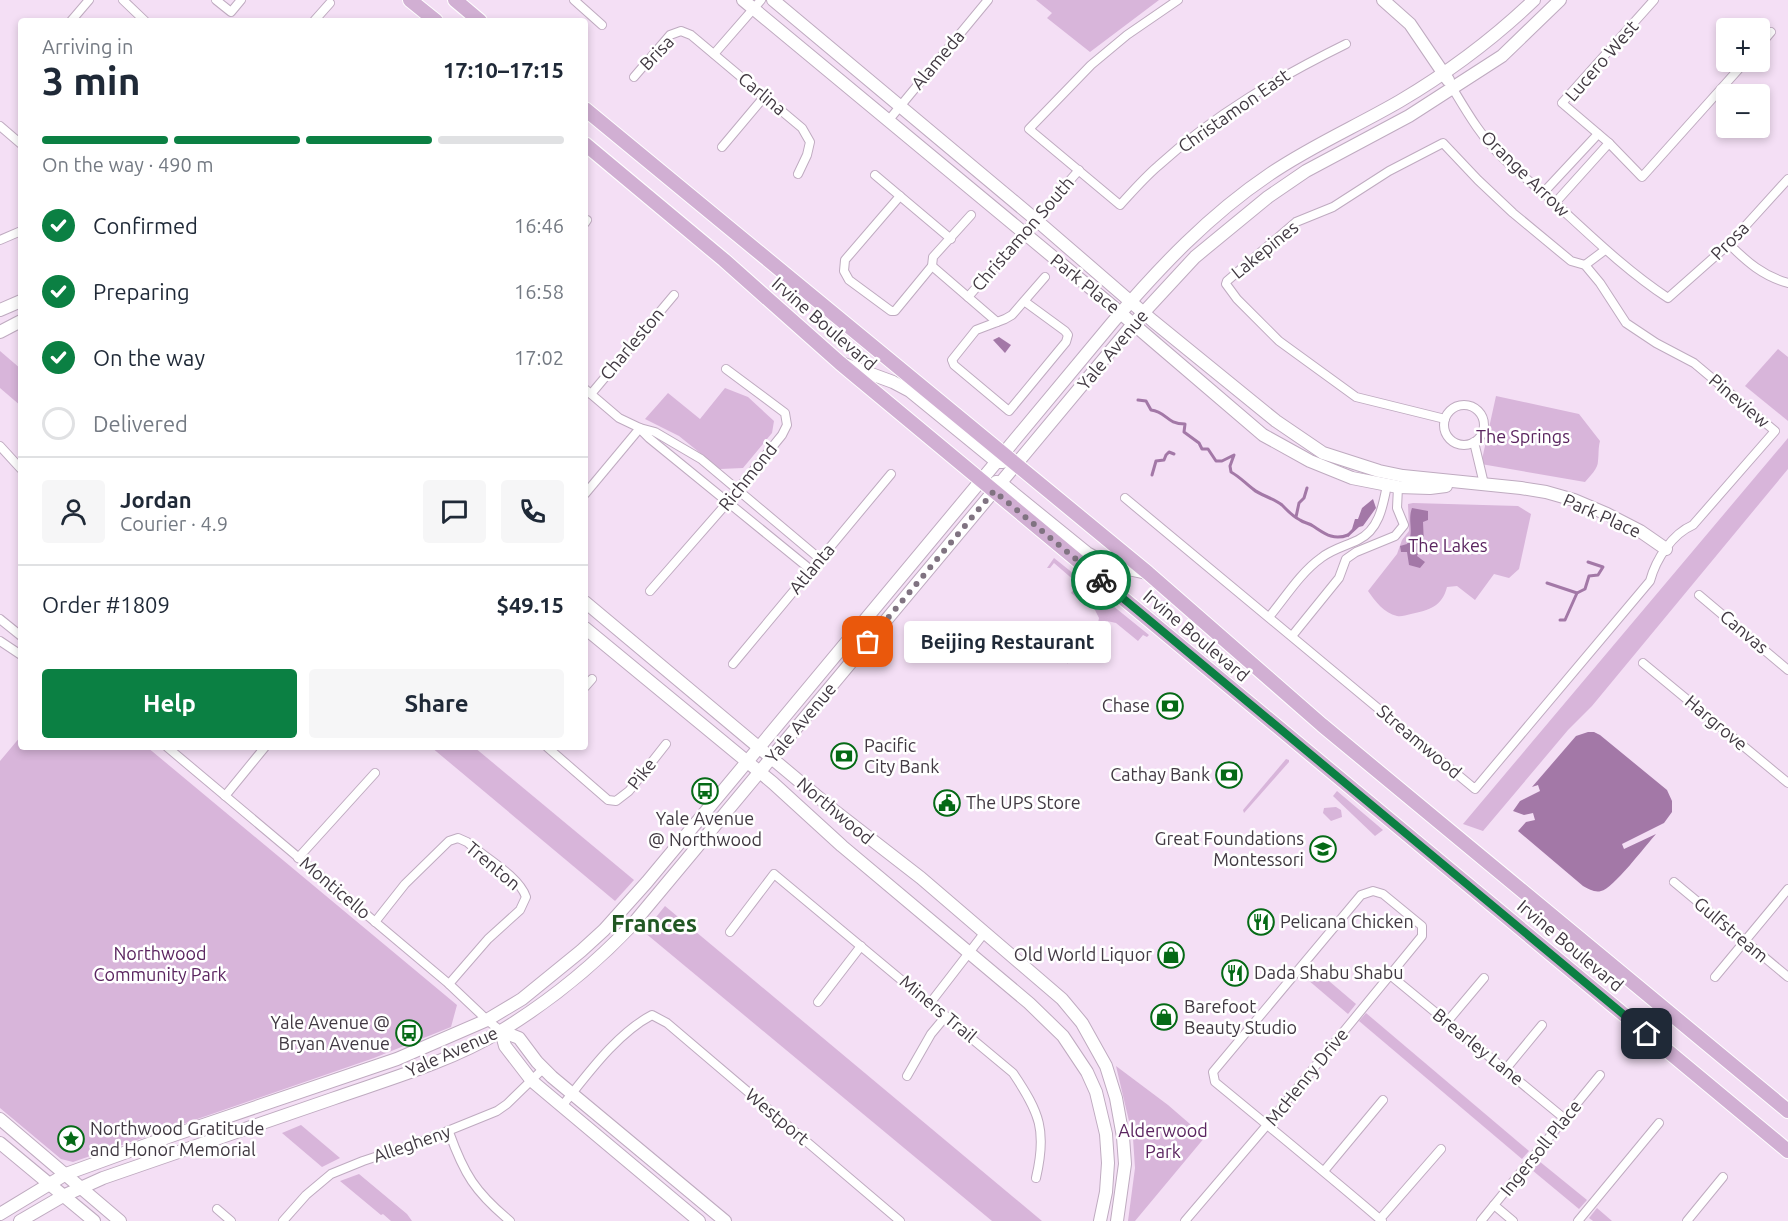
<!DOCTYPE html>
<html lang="en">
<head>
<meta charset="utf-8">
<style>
	:root { --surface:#fff; --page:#f6f6f7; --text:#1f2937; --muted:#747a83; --line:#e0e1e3; --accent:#0b8043 }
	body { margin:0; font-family:Ubuntu,sans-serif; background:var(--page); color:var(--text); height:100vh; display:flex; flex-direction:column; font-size:22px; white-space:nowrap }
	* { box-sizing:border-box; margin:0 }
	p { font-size:20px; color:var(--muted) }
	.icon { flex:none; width:33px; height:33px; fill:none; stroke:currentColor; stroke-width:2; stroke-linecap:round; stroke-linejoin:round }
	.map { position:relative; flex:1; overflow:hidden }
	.drawer { position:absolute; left:18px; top:18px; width:570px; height:732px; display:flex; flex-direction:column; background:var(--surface); border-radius:6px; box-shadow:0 3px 9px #0003 }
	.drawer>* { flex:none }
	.fabs { position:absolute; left:1716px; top:18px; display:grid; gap:12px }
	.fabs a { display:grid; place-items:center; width:54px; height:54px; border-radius:6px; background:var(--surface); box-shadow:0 3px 9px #0003; font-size:30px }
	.pin { position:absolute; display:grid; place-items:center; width:51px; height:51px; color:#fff; margin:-26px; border-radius:12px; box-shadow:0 3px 9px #0006 }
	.courier { position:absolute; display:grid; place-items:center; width:60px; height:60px; margin:-30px; border:4px solid #0b8043; border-radius:50%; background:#fff; color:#222; box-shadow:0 2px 8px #0007 }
	.bubble { position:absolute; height:42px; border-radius:6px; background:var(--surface); box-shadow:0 3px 9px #0003; font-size:20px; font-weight:700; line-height:42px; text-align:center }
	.summary em { font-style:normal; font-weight:700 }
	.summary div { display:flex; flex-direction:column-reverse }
	.summary { display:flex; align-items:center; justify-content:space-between; height:102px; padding:0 24px }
	h1 { font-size:39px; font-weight:700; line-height:45px }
	.bar { display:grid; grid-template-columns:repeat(4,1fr); gap:9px 6px; align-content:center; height:72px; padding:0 24px }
	.bar i { height:8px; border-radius:4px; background:var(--line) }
	.bar .active { background:var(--accent) }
	.bar p { grid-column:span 4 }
	.line { display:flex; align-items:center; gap:15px; padding:0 24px; border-top:2px solid var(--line) }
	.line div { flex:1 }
	.round { display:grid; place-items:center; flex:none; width:63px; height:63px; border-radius:6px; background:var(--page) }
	ol { padding:0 24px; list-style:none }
	li { display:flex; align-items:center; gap:18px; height:66px }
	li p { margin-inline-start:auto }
	li .icon { padding:6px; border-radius:50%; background:var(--accent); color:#fff; stroke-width:4 }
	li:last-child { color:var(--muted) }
	li i { width:33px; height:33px; border:3px solid var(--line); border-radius:50% }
	.action { display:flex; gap:12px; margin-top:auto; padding:12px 24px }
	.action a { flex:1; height:69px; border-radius:6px; background:var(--accent); color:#fff; font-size:24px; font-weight:700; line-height:69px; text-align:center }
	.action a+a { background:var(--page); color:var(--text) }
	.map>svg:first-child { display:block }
</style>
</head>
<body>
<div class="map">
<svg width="1788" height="1221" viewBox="0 0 1788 1221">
	<rect width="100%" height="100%" fill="#f4dff5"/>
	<!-- green -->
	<g fill="#d8b5da">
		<polygon points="1036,0 1159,0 1090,52 1047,18 1052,13"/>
		<polygon points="1778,349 1788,357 1788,421 1745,386"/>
		<polygon points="0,351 21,369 21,406 0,388"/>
		<polygon points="725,388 748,397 774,421 772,433 743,468 720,469 679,436 645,419 668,393 700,419"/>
		<path d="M 1496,396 L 1579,414 L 1600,441 C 1598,449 1599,453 1598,461 C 1598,469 1590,476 1585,482 L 1481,464 Z"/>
		<polygon points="1788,438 1788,469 1592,706 1568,730 1483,831 1463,824"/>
		<path d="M 1413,503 L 1518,506 L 1531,514 L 1519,569 L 1509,578 L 1494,574 L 1475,600 L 1457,586 L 1447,587 C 1442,607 1429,610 1411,614 C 1406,615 1401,617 1397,616 C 1384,613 1375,601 1368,591 L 1397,554 L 1402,540 L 1409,531 L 1408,504 Z"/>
		<polygon points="1054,558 1079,578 1076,582 1054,563 1050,568 1047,568"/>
		<polygon points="1081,580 1149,635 1147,637 1143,635 1138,641 1116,623 1107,621 1067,664 1071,653 1080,647 1098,623 1099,618 1094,608 1087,605 1071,593"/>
		<polygon points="21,736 21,747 147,747 457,1005 451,1027 374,1058 73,1162 61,1159 0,1108 0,761"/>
		<polygon points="431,747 474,747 634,880 615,901"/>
		<polygon points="1286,759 1289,760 1289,762 1244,813 1243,810"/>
		<polygon points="1337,791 1383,830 1375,836 1333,796"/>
		<polygon points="1336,807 1341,810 1342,817 1331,821 1323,813 1324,808"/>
		<polygon points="665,906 1042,1221 992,1221 644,932"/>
		<polygon points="1309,964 1356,1004 1348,1014 1301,974"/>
		<polygon points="1366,1013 1529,1151 1522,1159 1359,1021"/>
		<polygon points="1116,1066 1168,1105 1205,1137 1135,1221 1128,1221 1135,1168 1133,1138"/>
		<polygon points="301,1125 340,1158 322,1167 282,1133"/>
		<polygon points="1539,1161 1587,1200 1579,1209 1532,1170"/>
		<polygon points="359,1174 407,1214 412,1221 391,1221 383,1214 381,1215 340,1181"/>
		<polygon points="1597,1208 1612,1221 1593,1221 1589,1218"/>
	</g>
	<!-- water -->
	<g fill="#a378a7">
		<polygon points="999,337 1011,345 1005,353 993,340"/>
		<polygon points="1373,499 1376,508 1363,526 1359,527 1348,537 1347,534 1352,529 1355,519 1358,519 1362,508"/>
		<path d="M 1412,508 L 1428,511 L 1428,520 L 1423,522 L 1424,545 L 1421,547 L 1417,556 L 1425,562 L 1420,568 L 1409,565 L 1407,552 L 1401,552 L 1400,546 L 1407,544 C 1415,533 1407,521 1412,508 Z"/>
		<path d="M 1588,732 L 1594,732 L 1600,735 L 1667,790 L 1672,801 L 1672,812 L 1664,823 L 1622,844 L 1624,849 L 1656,834 C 1646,845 1613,889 1601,891 C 1595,893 1589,889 1583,886 L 1518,831 L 1526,822 L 1535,820 L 1533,813 L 1524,815 L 1513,811 L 1520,801 L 1540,791 L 1538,785 L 1532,787 L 1576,736 Z"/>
	</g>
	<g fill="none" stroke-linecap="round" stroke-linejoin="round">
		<!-- stream -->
		<g stroke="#a378a7" stroke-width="3">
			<path d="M 1138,400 L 1146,401 L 1151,410 C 1167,412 1166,424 1185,424 L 1184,432 L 1199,443 L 1202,449 L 1208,449 L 1216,461 L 1222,461 L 1234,455 L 1230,466 L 1231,472 C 1240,477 1245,483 1253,489 C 1261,496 1274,498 1282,505 C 1288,511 1292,516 1300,520 C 1304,523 1309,523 1313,526 C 1324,533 1333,541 1348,535"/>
			<polyline points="1152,475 1156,461 1164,460 1166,455 1169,452 1174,454"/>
			<polyline points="1296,517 1299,503 1304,498 1307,488"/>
			<polyline points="1547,583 1577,593 1565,620 1560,620"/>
			<polyline points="1577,593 1585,589 1589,576 1598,575 1603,567 1588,562"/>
		</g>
		<!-- street casing -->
		<g stroke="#bfabc0" stroke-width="10">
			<g id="street">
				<polyline points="123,0 145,21"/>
				<polyline points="216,0 231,12 241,0"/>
				<polyline points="574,0 602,25"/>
				<path d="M 1178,0 L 1127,35 L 1091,65 L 1029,129 L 1120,205 C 1132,192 1144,178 1158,166 C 1214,115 1279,77 1346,44"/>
				<polyline points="1654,0 1562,103 1609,143 1642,177 1745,62"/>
				<polyline points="71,21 89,0"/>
				<polyline points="314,21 330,3"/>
				<polyline points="1760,45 1771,32"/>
				<polyline points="714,54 761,0"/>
				<polyline points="634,77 670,35 681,31 691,35 802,128 810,142 807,155 798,174"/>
				<path d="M 1453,89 C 1468,114 1482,138 1504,159 C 1520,175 1539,188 1556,204 C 1592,237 1627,271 1668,298 L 1729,244 L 1788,179"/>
				<polyline points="888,121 988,0"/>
				<polyline points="0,126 21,144"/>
				<polyline points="722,147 764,97"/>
				<polyline points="875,175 951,239"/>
				<polyline points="1543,193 1598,134"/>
				<polyline points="900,196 845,260 844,271 849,280 891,311 895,311 932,266 933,257 971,215"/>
				<polyline points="1555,203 1609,143"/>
				<polyline points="585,223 587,220"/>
				<polyline points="0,240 21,231"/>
				<path d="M 1729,244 C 1747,262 1763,276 1788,283"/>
				<polyline points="1585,265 1605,250"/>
				<polyline points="932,266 997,322"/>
				<polyline points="968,297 1079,170"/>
				<polyline points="1024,301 1065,331 1068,335 1066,342 1009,411 954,365 952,360 976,330 1005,319 1012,315 1045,277"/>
				<polyline points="585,389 619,418 640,428 655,432 701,459 820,559"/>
				<polyline points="591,394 674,295"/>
				<circle cx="1464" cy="425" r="20"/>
				<polyline points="640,429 649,438 811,570"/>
				<polyline points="1474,442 1484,484"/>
				<polyline points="0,446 21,469"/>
				<polyline points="585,494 640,428"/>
				<path d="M 1125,498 L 1475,789 L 1650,581 C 1656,559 1672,534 1693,525 L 1775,431 L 1694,363 L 1656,343 L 1626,323 L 1600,283 L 1585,265 L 1571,261 L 1513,213 L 1478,180 L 1443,143 L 1389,171 L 1333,207 L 1296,222 L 1227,281 L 1226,284 L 1237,299 L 1279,341 L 1356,397 L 1445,419"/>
				<polyline points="650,591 727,503 782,435 787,425 785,413 726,369"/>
				<polyline points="1699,595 1788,670"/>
				<path d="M 1269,617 C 1285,598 1300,573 1321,558 C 1332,549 1346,546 1358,540 C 1379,530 1383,506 1387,485"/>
				<polyline points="0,619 21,636"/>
				<polyline points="1292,636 1339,578 1346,559 1356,552 1395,536 1404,525 1397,508 1398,487"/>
				<polyline points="0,641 21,655"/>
				<polyline points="1643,663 1788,783"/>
				<polyline points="733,664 891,474"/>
				<polyline points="585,687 592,679"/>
				<polyline points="167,747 449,984 487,1020 501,1031"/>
				<polyline points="547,747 608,800 616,801 629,791 666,744"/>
				<polyline points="225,796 265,747"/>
				<polyline points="298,858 375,773"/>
				<polyline points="1674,882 1788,977"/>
				<path d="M 375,922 L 405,884 L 449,841 L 458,838 L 467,842 C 484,857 519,876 526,897 L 520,910 L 488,939 L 449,984"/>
				<path d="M 730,932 L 774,874 L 1013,1073 C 1040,1113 1047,1131 1036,1178"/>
				<polyline points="1390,975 1565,1119"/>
				<polyline points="1715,977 1788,889"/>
				<polyline points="818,1002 861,946"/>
				<polyline points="931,1002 985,932"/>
				<polyline points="1447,1022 1484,978"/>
				<polyline points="1505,1070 1542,1025"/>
				<polyline points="907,1076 931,1034 946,1016"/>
				<path d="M 562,1106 C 587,1075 616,1034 652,1015 L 667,1023 L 900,1221"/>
				<path d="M 449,1132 C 464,1174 475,1192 510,1221"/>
				<polyline points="1324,1171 1383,1100"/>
				<polyline points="1494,1205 1513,1221"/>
				<polyline points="217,1209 231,1221"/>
				<polyline points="1380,1219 1441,1149"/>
				<polyline points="283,1221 306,1195 331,1174 363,1161 423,1141 497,1111 507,1104 544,1068"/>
				<path d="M 1185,1221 L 1267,1125 L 1422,936 L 1422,926 L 1383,894 L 1373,891 L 1361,895 L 1213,1072 L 1215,1082 C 1271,1128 1327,1174 1382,1221"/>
				<polyline points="1481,1221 1600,1075"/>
				<polyline points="1578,1221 1659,1123"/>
				<polyline points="1687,1221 1723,1177"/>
			</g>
		</g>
		<!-- secondary casing -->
		<g stroke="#bfabc0" stroke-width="14">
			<g id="secondary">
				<polyline points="743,0 1111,305 1263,435 1310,461 1352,478 1398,487 1430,488 1446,486"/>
				<polyline points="773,0 1035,219 1153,321 1276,421 1323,453 1379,471 1403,476 1521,488 1546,492 1574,500 1607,514 1640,531 1666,549"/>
				<polyline points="1383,0 1410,24 1448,80"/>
				<polyline points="0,310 21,301"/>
				<polyline points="0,332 21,321"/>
				<polyline points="844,364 893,382 910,391 997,462 1003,462"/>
				<path d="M 996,482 L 1001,483 L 1087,553 C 1108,566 1124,568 1148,573"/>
				<polyline points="585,602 836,812 921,878 1062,999 1082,1023 1106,1066 1116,1098 1123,1137 1125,1164 1117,1221"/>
				<polyline points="585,628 773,783 842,846 1029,1003 1063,1036 1087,1072 1096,1092 1106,1134 1108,1163 1106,1192 1100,1221"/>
				<polyline points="501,1031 519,1038 537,1062 552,1077 725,1221"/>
				<polyline points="501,1031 505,1046 532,1081 699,1221"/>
				<polyline points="0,1119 120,1221"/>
				<polyline points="0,1143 94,1221"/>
				<path d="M 0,1214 L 66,1174 L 168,1137 L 397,1059 L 487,1020 L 522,999 L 581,951 L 604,930 L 647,882 L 1112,323 C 1159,268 1209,215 1270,174 C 1311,146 1357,126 1400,101 C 1449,72 1493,39 1534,0"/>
				<path d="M 20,1221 L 63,1196 L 103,1178 C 179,1152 256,1125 332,1099 C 389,1079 449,1062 501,1031 C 550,1001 593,966 632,925 L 1133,324 L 1195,257 L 1268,197 L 1306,171 L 1409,116 L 1502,56 L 1560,0"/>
			</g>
		</g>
		<!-- primary casing -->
		<g stroke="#fff" stroke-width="16">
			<g id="primary">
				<polyline points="410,0 436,21"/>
				<polyline points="455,0 480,21"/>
				<polyline points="585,109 1148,573 1322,725 1788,1111"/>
				<polyline points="585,144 724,260 840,363 1788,1151"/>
			</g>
		</g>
		<!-- street -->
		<use href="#street" stroke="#fff" stroke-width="8"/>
		<!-- secondary -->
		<use href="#secondary" stroke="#fff" stroke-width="12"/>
		<!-- primary -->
		<use href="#primary" stroke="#d1afd3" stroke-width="14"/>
	</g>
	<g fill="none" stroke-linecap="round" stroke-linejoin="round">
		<!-- done -->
		<polyline stroke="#807381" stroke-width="6" stroke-dasharray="0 10.8" points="868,642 994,491 1101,580"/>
		<!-- route -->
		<polyline stroke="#0b8043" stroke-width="8" points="1101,580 1647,1034"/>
	</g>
	<!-- icons -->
	<defs>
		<g id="bank-ring" transform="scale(1.35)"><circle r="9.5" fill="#fff" stroke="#056a16" stroke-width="1.5"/><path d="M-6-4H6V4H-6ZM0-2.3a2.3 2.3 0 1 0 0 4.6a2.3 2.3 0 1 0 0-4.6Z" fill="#056a16"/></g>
		<g id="bus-ring" transform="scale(1.35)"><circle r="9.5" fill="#fff" stroke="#056a16" stroke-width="1.5"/><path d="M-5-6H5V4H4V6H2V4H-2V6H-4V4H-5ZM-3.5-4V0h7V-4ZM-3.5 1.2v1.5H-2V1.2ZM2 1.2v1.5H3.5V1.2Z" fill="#056a16"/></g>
		<g id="civic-ring" transform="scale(1.35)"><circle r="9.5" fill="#fff" stroke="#056a16" stroke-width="1.5"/><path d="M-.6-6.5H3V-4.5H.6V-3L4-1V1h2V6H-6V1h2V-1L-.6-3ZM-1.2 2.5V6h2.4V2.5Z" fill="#056a16"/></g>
		<g id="school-ring" transform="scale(1.35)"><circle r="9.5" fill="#fff" stroke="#056a16" stroke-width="1.5"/><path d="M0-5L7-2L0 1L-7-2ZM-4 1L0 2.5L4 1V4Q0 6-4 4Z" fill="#056a16"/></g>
		<g id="restaurant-ring" transform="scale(1.35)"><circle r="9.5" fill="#fff" stroke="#056a16" stroke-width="1.5"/><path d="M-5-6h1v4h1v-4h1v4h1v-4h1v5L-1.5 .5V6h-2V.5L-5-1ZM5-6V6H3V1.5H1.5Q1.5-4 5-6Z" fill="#056a16"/></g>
		<g id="shop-ring" transform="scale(1.35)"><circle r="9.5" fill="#fff" stroke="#056a16" stroke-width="1.5"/><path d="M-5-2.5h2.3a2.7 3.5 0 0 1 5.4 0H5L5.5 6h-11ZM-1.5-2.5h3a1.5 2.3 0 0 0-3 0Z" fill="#056a16"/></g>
		<g id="sight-ring" transform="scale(1.35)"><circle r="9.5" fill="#fff" stroke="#056a16" stroke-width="1.5"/><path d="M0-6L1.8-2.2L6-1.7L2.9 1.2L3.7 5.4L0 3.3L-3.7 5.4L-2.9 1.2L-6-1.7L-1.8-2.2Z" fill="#056a16"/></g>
	</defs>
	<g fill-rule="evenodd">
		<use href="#bank-ring" x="1170" y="706"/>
		<use href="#bank-ring" x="844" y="756"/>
		<use href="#bank-ring" x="1229" y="775"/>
		<use href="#bus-ring" x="705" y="791"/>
		<use href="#civic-ring" x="947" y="803"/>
		<use href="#school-ring" x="1323" y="849"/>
		<use href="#restaurant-ring" x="1261" y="922"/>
		<use href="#shop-ring" x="1171" y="955"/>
		<use href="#restaurant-ring" x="1235" y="973"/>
		<use href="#shop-ring" x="1164" y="1017"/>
		<use href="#bus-ring" x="409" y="1033"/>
		<use href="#sight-ring" x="71" y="1139"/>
	</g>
	<g text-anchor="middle" stroke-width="5" stroke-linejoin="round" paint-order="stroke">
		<!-- street labels -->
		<g font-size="18" fill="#413942" stroke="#fff">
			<text transform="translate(657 53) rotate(-46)" y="6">Brisa</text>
			<text transform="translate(938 60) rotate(-50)" y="6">Alameda</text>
			<text transform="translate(1602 61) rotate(-49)" y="6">Lucero West</text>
			<text transform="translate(762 94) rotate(40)" y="6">Carlina</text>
			<text transform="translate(1234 111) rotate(-35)" y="6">Christamon East</text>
			<text transform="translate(1525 174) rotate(44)" y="6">Orange Arrow</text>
			<text transform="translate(1023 234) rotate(-49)" y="6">Christamon South</text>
			<text transform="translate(1730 241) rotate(-45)" y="6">Prosa</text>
			<text transform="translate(1265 250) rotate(-39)" y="6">Lakepines</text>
			<text transform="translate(1085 284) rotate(39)" y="6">Park Place</text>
			<text transform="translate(824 324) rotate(41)" y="6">Irvine Boulevard</text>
			<text transform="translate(632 344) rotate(-50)" y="6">Charleston</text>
			<text transform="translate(1113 350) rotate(-50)" y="6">Yale Avenue</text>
			<text transform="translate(1739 401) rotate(40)" y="6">Pineview</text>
			<text transform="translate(748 477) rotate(-51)" y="6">Richmond</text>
			<text transform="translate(1602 516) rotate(24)" y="6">Park Place</text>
			<text transform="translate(812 569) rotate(-50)" y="6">Atlanta</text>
			<text transform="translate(1744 632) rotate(40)" y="6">Canvas</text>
			<text transform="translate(1196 636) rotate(40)" y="6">Irvine Boulevard</text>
			<text transform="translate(801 723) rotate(-50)" y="6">Yale Avenue</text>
			<text transform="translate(1716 723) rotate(40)" y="6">Hargrove</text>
			<text transform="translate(1419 742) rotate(40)" y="6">Streamwood</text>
			<text transform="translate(642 774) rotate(-52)" y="6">Pike</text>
			<text transform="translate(835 811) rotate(40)" y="6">Northwood</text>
			<text transform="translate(493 866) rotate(40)" y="6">Trenton</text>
			<text transform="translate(335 888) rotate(40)" y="6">Monticello</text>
			<text transform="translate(1731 930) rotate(40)" y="6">Gulfstream</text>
			<text transform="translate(1570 946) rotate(40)" y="6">Irvine Boulevard</text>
			<text transform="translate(938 1009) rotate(40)" y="6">Miners Trail</text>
			<text transform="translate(1478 1047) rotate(39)" y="6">Brearley Lane</text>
			<text transform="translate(452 1052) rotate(-24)" y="6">Yale Avenue</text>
			<text transform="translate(1307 1077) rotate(-51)" y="6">McHenry Drive</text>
			<text transform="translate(777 1117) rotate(40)" y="6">Westport</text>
			<text transform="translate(412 1144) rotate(-19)" y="6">Allegheny</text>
			<text transform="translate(1541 1148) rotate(-51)" y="6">Ingersoll Place</text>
		</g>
		<!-- park labels -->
		<g font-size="18" fill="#5b2560" stroke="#fff">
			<text x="1523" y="443">The Springs</text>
			<text x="1448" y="552">The Lakes</text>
			<text x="160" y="960">Northwood<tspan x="160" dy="21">Community Park</tspan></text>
			<text x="1163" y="1137">Alderwood<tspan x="1163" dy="21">Park</tspan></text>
		</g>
		<!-- poi labels -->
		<g font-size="18" fill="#413942" stroke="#fff" text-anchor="start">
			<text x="1150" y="712" text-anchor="end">Chase</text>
			<text x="864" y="752">Pacific<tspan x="864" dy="21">City Bank</tspan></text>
			<text x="1210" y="781" text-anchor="end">Cathay Bank</text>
			<text x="966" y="809">The UPS Store</text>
			<text x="705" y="825" text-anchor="middle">Yale Avenue<tspan x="705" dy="21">@ Northwood</tspan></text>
			<text x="1304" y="845" text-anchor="end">Great Foundations<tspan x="1304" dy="21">Montessori</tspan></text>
			<text x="1280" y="928">Pelicana Chicken</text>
			<text x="1152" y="961" text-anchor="end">Old World Liquor</text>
			<text x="1254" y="979">Dada Shabu Shabu</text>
			<text x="1184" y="1013">Barefoot<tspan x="1184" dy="21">Beauty Studio</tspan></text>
			<text x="390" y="1029" text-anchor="end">Yale Avenue @<tspan x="390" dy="21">Bryan Avenue</tspan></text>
			<text x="90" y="1135">Northwood Gratitude<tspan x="90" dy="21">and Honor Memorial</tspan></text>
		</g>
		<!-- district labels -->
		<g font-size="24" font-weight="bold" fill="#215723" stroke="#fff">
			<text x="654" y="932">Frances</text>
		</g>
	</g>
</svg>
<div class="fabs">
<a>+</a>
<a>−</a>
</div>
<div class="pin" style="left:868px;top:642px;background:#ea580c"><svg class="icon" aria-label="bag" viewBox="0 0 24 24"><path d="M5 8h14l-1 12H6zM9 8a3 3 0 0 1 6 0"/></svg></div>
<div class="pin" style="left:1647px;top:1034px;background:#1f2937"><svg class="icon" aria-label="home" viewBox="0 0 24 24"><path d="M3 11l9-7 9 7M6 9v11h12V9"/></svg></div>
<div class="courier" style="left:1101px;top:580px"><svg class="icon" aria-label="bike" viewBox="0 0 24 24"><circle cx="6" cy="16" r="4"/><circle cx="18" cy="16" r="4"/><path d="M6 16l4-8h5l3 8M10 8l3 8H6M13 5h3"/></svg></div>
<div class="bubble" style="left:904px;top:621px;width:207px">Beijing Restaurant</div>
<section class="drawer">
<div class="summary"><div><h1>3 min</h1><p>Arriving in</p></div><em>17:10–17:15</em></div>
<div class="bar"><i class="active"></i><i class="active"></i><i class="active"></i><i></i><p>On the way · 490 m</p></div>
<ol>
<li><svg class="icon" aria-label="check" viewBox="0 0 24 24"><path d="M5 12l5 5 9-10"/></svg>Confirmed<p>16:46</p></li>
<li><svg class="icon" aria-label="check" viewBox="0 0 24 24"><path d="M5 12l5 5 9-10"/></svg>Preparing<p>16:58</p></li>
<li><svg class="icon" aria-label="check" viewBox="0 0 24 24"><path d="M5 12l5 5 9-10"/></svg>On the way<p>17:02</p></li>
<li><i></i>Delivered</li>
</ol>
<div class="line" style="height:108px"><a class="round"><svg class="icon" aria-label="person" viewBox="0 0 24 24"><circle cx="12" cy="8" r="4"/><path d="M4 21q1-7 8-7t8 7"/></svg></a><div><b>Jordan</b><p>Courier · 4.9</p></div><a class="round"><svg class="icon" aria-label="chat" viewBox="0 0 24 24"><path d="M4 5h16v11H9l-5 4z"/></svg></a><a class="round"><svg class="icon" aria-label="phone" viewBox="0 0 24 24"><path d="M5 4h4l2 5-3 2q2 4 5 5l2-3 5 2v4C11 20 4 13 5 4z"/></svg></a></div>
<div class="line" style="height:78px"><div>Order #1809</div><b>$49.15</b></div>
<div class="action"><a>Help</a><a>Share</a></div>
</section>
</div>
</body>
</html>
